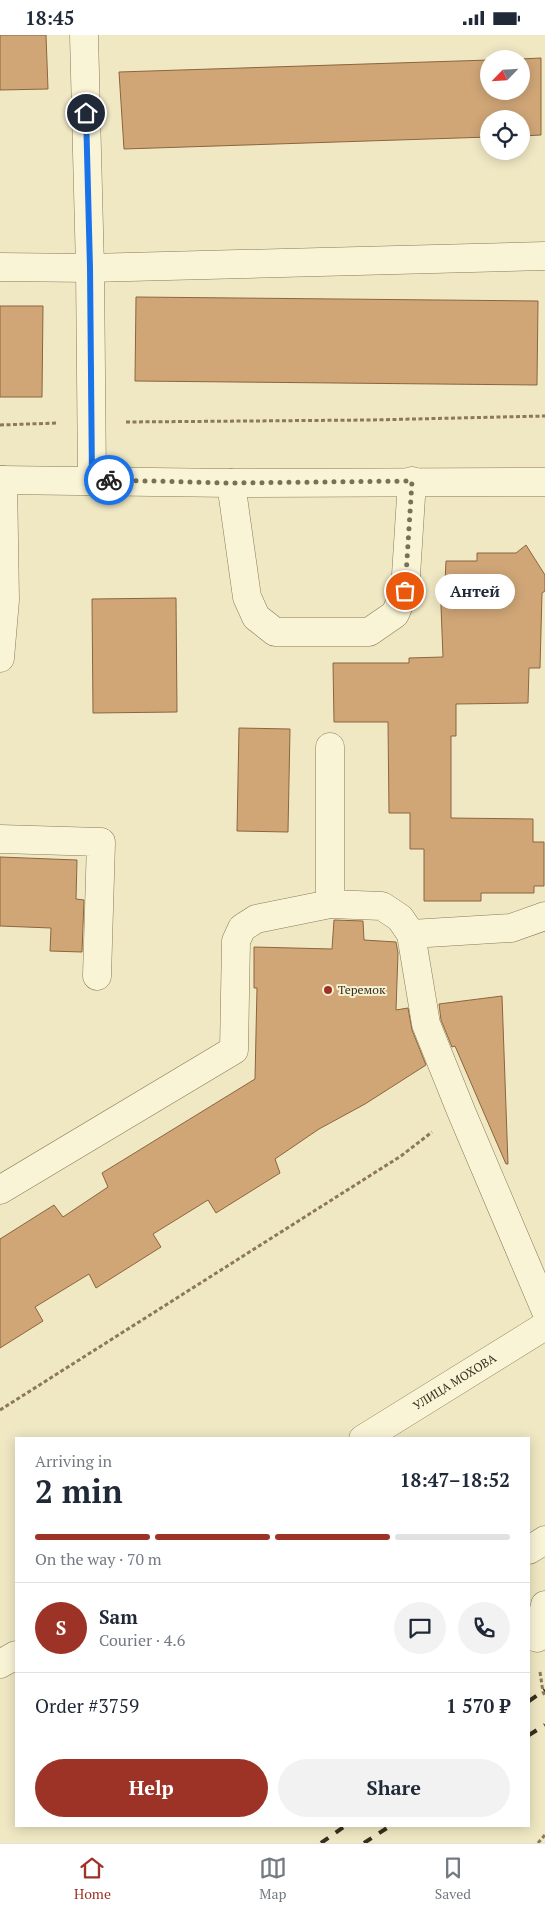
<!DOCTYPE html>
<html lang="en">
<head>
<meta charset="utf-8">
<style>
	:root { --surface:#fff; --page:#f2f2f3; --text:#1f2937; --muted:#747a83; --line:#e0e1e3; --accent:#9d3326 }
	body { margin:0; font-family:"PT Serif",serif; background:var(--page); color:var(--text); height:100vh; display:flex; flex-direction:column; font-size:19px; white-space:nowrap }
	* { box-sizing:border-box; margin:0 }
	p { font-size:16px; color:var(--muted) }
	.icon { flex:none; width:28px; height:28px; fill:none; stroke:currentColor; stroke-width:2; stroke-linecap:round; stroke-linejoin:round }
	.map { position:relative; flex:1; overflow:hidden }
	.sheet { position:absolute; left:15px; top:1402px; width:515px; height:390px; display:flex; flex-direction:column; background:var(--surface); border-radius:0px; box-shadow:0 2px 12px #0003 }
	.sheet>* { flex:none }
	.needle { width:32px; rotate:245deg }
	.controls { position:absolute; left:480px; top:15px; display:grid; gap:10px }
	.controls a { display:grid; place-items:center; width:50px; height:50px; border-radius:50%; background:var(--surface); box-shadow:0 2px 12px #0003; font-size:25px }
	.pin { position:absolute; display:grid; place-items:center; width:42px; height:42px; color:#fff; margin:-21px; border:2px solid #fff; border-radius:50%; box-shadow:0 1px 5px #0007 }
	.courier { position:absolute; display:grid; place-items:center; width:50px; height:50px; margin:-25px; border:4px solid #1a73e8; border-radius:50%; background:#fff; color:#222; box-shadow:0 1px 6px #0007 }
	.bubble { position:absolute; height:35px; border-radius:18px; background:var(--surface); box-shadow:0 2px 12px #0003; font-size:16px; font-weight:600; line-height:35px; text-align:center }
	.overview em { font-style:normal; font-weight:600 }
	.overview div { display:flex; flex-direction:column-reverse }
	.overview { display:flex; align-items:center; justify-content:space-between; height:85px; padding:0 20px }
	h1 { font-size:32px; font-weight:600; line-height:38px }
	.bar { display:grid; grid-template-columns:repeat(4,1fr); gap:8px 5px; align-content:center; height:60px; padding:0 20px }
	.bar i { height:6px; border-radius:4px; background:var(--line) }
	.bar .selected { background:var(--accent) }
	.bar p { grid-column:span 4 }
	.line { display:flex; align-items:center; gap:12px; padding:0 20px; border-top:1px solid var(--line) }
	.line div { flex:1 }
	.round { display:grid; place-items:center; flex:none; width:52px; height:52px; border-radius:26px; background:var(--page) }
	.cta { display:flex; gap:10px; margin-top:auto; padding:10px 20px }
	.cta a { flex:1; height:58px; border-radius:30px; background:var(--accent); color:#fff; font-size:20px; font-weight:600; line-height:58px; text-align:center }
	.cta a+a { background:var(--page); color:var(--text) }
	.status { display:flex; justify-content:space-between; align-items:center; height:35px; padding:0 25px; background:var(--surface); direction:ltr }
	.status svg { height:14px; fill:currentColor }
	.tabs { display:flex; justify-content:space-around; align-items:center; height:70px; border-top:1px solid var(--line); background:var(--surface); font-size:14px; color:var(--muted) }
	.tabs a { display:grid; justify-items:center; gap:2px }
	.tabs .selected { color:var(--accent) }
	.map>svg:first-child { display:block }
</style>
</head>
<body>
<div class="status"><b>18:45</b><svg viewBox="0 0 49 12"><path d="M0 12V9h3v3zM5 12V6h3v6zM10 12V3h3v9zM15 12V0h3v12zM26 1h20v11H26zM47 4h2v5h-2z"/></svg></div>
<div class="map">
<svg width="545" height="1808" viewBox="0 0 545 1808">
	<rect width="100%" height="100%" fill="#f0e8c3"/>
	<!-- building -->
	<g fill="#d0a677" stroke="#8b653e">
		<polygon points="0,0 46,0 48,54 0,55"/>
		<polygon points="541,23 541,100 521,101 521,84 489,84 489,102 124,114 119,37 489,25 489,56 521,56 521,24"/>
		<polygon points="136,262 538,266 537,350 135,346"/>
		<polygon points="0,271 43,271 42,362 0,362"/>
		<polygon points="526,510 545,540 545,556 542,558 540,633 529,633 528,668 456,669 456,701 451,701 451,783 533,784 533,807 544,807 544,851 534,851 534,858 481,858 481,866 424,866 424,814 410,814 410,778 389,778 388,687 334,687 333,628 409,628 409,623 443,622 440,546 445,546 446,526 477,526 477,518 516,518"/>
		<polygon points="176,563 177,677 93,678 92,564"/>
		<polygon points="239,693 290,694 288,797 237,796"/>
		<polygon points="0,822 77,825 76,864 84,865 82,917 50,916 51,893 0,891"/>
		<polygon points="334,885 363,886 364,905 396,907 398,918 396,975 408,973 412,995 426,1030 365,1069 319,1094 275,1124 280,1138 216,1178 208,1165 153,1199 161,1212 96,1253 89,1239 35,1272 43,1286 0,1313 0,1204 54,1170 63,1182 108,1152 102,1138 255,1044 257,953 254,953 254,912 332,914"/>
		<polygon points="502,961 508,1129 506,1129 455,1011 452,1012 441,985 439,969"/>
	</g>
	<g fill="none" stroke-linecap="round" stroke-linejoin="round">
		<!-- minor casing -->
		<g stroke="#8b7959" stroke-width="29">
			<g id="minor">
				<polyline points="84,0 90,233 92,445"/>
				<polyline points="0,232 90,233 545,221"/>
				<polyline points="0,445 231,448 545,447"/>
				<polyline points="231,448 247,562 256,582 275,597 369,597 395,579 405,556 412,446"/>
				<polyline points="0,623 5,565 3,445"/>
				<polyline points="0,804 101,807 97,941"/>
				<polyline points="330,869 330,712"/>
				<polyline points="411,899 511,893 545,881"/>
				<polyline points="0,1155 234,1015 236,906 242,893 256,884 330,869 382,871 400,883 411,899 426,989 461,1076 545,1274"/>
				<path id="s1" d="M 363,1404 L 545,1291"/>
				<polyline points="529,1515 545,1505"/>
				<polyline points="537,1603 545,1570"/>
				<polyline points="0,1629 16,1620"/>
			</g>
		</g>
		<!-- path -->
		<g stroke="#8b7959" stroke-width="3" stroke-dasharray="4 2.5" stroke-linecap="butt">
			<polyline points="126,387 370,385 545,381"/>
			<polyline points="0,390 57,388"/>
			<polyline points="0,1375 401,1121 432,1097"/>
			<polyline points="540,1637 543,1657 545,1661"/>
			<polyline points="538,1808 545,1800"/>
		</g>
		<!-- minor -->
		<use href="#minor" stroke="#faf4d7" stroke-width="28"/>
		<!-- rail -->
		<g stroke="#3a2f1e" stroke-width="4" stroke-dasharray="9 9" stroke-linecap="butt">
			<polyline points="529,1666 545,1655"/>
			<polyline points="529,1700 545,1690"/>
			<polyline points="321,1808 345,1791"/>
			<polyline points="364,1808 390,1791"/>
		</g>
	</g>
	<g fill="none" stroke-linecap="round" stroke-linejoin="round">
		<!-- done -->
		<polyline stroke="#7a7058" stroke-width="5" stroke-dasharray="0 9" points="109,445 231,448 412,446 405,556"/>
		<!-- route -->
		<polyline stroke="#1a73e8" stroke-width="6" points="86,78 90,233 92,445 109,445"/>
	</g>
	<!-- markers -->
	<circle fill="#9d3326" stroke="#f7f1d3" stroke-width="2" cx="328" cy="955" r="5"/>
	<g text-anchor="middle" stroke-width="4" stroke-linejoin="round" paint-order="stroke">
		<!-- poi labels -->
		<g font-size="12" fill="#3a2f1e" stroke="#f7f1d3" text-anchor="start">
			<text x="338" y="959">Теремок</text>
		</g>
		<!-- street labels -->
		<g font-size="12" fill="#3a2f1e" stroke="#f7f1d3">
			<text dy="4" stroke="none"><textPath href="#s1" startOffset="108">УЛИЦА МОХОВА</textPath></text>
		</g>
	</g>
</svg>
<div class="controls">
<a><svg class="needle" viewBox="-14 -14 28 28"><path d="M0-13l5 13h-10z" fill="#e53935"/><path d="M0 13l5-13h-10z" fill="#747a83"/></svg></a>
<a><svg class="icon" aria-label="locate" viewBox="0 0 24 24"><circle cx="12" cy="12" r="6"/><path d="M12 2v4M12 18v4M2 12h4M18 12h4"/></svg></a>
</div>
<div class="pin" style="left:405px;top:556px;background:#ea580c"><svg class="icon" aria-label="bag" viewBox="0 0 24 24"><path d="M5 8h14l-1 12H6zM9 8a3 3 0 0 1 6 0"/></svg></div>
<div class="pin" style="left:86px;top:78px;background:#1f2937"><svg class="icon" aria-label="home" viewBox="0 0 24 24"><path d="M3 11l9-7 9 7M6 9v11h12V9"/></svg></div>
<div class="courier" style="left:109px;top:445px"><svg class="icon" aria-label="bike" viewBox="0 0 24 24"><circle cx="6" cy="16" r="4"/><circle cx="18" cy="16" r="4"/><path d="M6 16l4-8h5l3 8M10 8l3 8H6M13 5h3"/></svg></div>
<div class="bubble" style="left:435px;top:539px;width:80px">Антей</div>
<section class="sheet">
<div class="overview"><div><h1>2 min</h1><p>Arriving in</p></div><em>18:47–18:52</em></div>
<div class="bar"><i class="selected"></i><i class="selected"></i><i class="selected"></i><i></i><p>On the way · 70 m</p></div>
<div class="line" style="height:90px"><b class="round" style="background:var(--accent);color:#fff">S</b><div><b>Sam</b><p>Courier · 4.6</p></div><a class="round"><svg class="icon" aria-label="chat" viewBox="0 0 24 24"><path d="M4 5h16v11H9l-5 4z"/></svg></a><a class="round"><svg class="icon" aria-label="phone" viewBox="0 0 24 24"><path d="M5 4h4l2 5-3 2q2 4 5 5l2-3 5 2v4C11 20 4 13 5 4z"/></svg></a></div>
<div class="line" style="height:65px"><div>Order #3759</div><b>1 570 ₽</b></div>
<div class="cta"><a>Help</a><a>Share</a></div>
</section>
</div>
<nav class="tabs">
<a class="selected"><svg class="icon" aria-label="home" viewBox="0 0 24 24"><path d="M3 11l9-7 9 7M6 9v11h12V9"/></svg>Home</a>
<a><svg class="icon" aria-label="map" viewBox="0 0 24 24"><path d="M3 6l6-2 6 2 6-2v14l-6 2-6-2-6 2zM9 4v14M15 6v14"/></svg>Map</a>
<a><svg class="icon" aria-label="saved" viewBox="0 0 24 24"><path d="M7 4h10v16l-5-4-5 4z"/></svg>Saved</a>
</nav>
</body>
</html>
